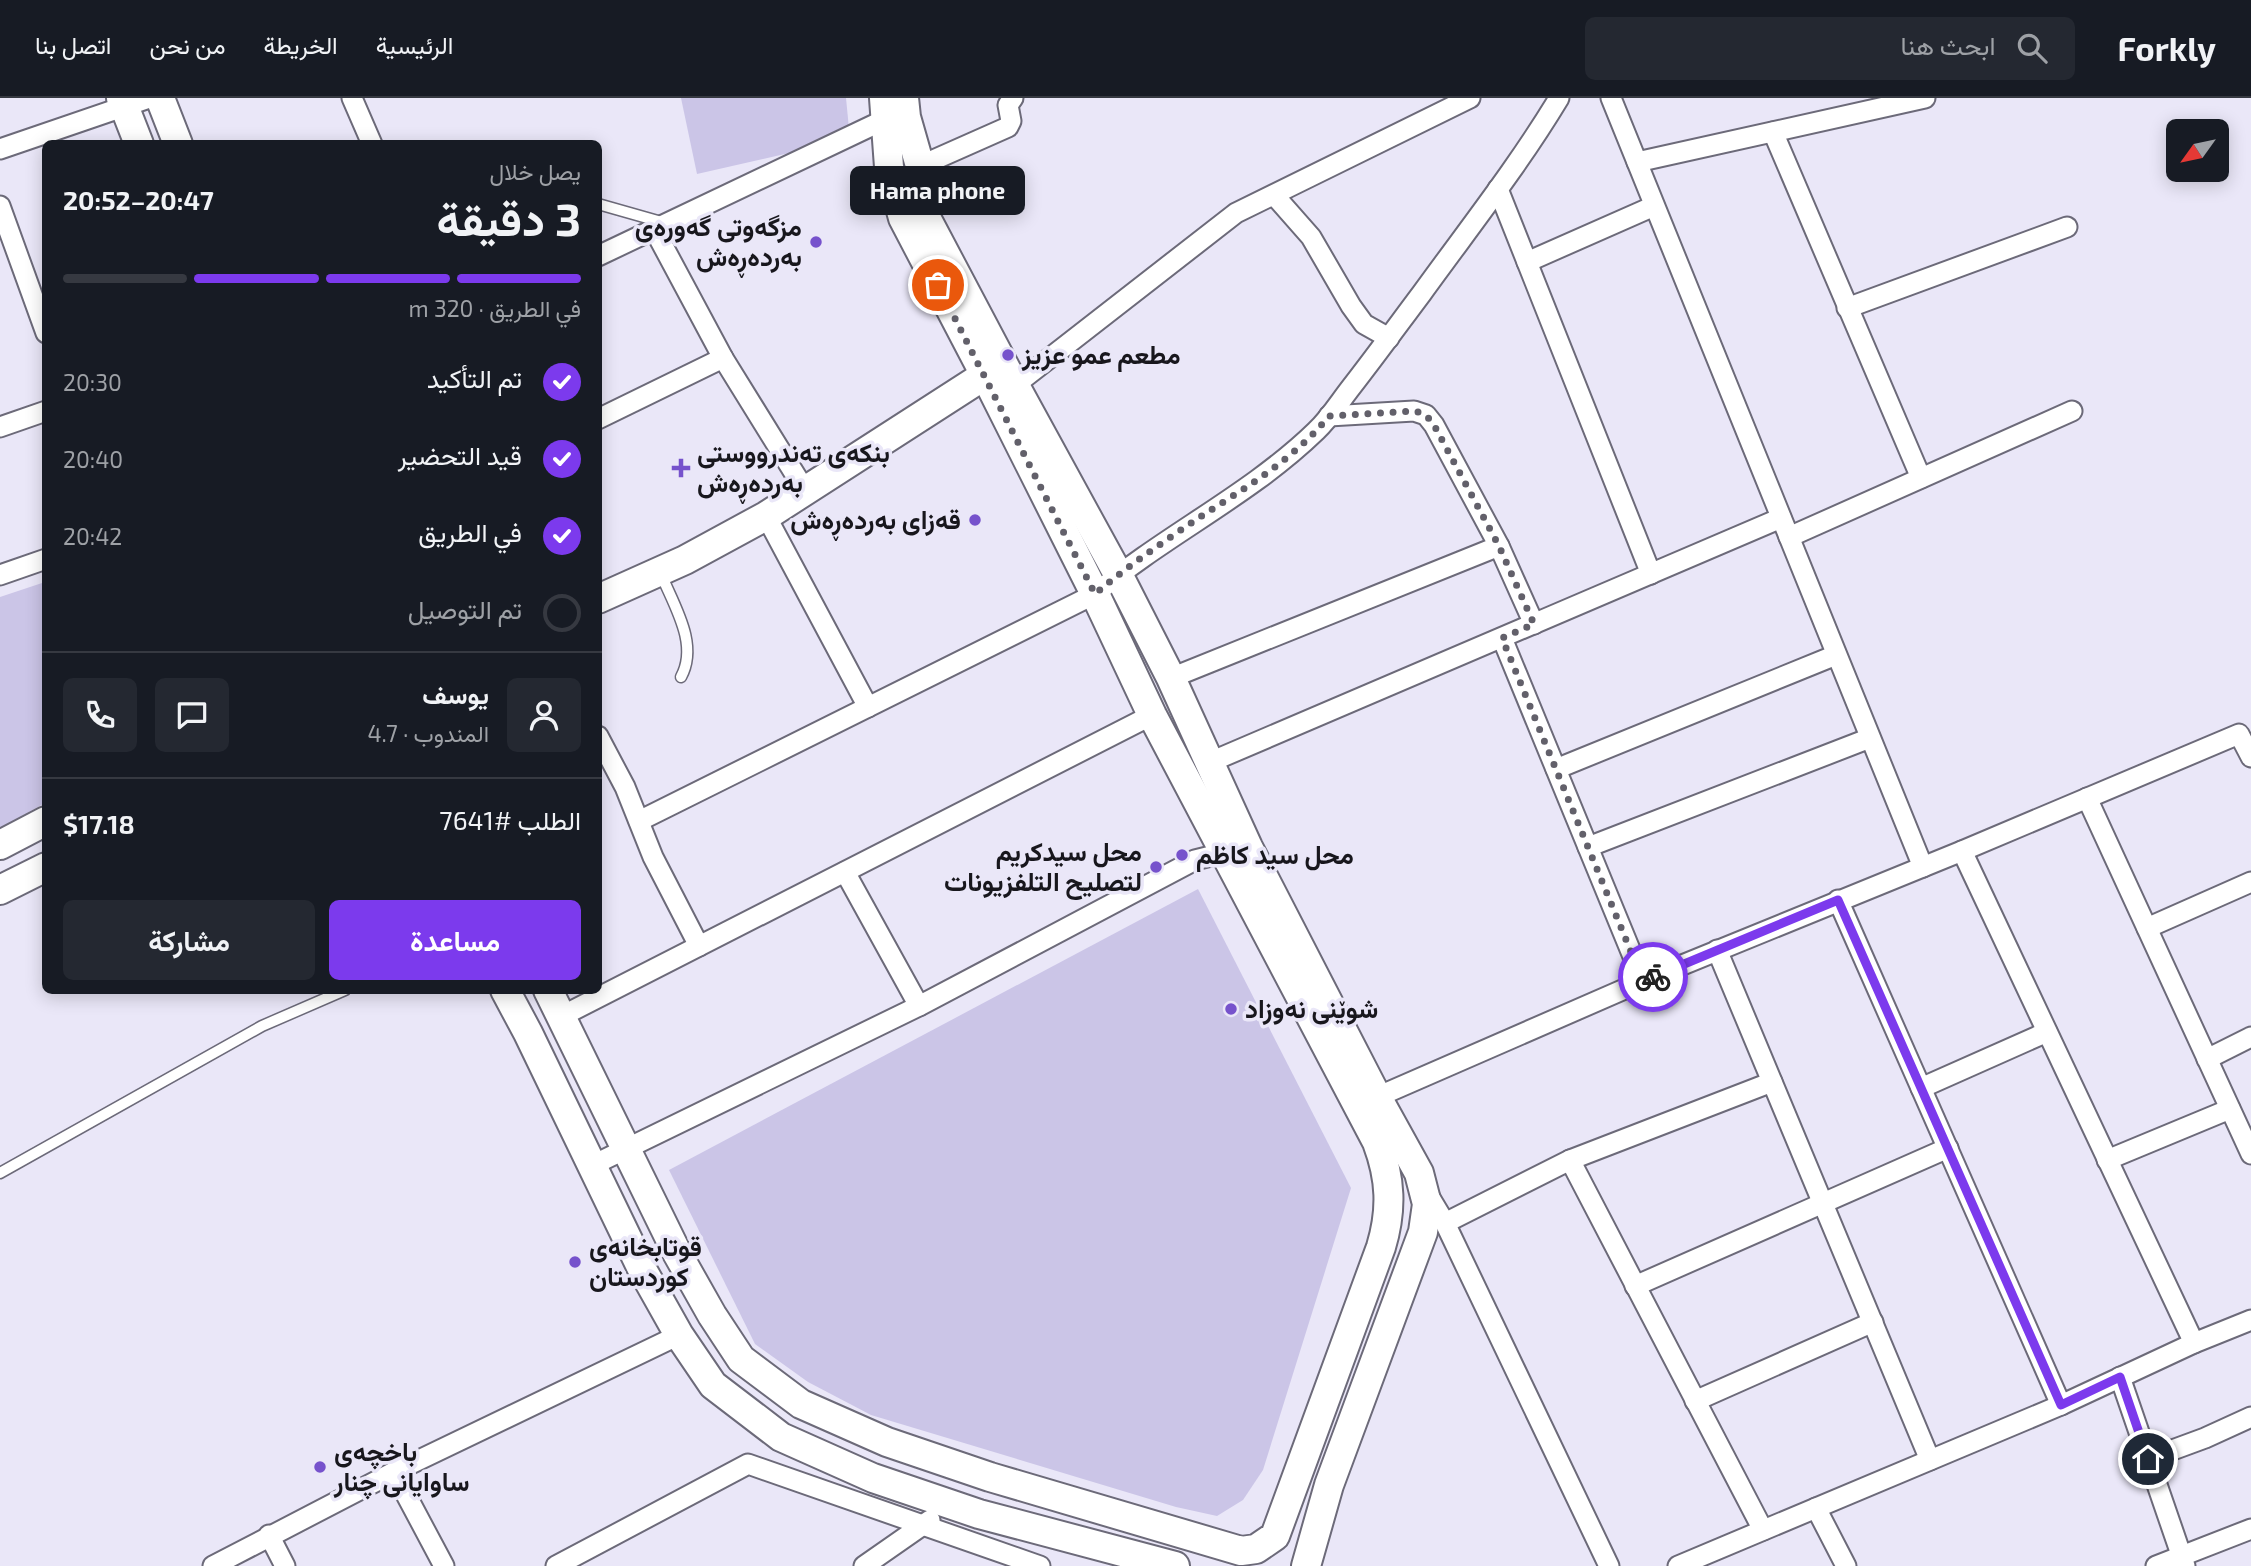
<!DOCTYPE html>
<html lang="ar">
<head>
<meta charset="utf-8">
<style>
	:root { --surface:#171b24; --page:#242831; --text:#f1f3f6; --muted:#9ea1a6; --line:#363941; --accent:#7c3aed }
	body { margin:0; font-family:"Exo 2",Vazirmatn,sans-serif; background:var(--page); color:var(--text); direction:rtl; height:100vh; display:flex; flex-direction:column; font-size:26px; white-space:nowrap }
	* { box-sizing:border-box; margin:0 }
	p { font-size:23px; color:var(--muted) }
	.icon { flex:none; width:38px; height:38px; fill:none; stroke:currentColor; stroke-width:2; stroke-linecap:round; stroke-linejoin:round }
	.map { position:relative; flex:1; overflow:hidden; direction:ltr }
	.details { position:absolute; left:42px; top:42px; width:560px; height:854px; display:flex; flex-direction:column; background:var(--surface); border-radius:10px; box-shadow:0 4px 18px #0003; direction:rtl }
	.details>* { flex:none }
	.needle { width:46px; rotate:237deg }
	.buttons { position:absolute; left:2166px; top:21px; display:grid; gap:14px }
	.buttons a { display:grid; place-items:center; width:63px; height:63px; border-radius:10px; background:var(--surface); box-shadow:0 4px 18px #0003; font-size:35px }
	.pin { position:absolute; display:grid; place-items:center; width:60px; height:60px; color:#fff; margin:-30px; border:4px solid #fff; border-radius:50%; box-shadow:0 2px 7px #0007 }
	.courier { position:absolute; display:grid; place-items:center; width:70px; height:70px; margin:-35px; border:5px solid #7c3aed; border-radius:50%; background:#fff; color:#222; box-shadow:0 2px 9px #0007 }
	.bubble { position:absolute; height:49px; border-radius:10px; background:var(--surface); box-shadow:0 4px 18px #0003; font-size:23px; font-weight:700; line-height:49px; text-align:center; direction:rtl }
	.overview em { font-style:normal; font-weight:700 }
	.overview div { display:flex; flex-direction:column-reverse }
	.overview { display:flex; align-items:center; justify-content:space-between; height:119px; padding:0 21px }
	h1 { font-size:46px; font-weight:700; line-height:52px }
	.bar { display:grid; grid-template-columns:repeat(4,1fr); gap:10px 7px; align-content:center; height:84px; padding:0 21px }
	.bar i { height:9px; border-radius:5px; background:var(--line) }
	.bar .selected { background:var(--accent) }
	.bar p { grid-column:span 4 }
	.line { display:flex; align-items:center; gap:18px; padding:0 21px; border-top:2px solid var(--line) }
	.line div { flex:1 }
	.round { display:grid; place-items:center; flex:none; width:74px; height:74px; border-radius:10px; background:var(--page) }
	ol { padding:0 21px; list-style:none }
	li { display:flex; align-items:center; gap:21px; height:77px }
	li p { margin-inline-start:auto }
	li .icon { padding:7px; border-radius:50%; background:var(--accent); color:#fff; stroke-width:4 }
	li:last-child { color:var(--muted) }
	li i { width:38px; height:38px; border:4px solid var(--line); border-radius:50% }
	.cta { display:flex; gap:14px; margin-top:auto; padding:14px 21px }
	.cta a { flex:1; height:80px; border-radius:10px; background:var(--accent); color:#fff; font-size:28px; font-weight:700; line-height:80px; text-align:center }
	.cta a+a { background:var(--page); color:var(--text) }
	header { display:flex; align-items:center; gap:42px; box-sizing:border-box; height:98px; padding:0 35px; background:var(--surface); border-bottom:2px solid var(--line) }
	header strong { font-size:33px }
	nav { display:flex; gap:38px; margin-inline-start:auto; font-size:24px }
	.search { width:490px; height:63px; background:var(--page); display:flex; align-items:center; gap:18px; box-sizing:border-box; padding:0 24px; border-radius:10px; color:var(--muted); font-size:26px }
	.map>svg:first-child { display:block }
</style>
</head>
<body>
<header>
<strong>Forkly</strong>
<div class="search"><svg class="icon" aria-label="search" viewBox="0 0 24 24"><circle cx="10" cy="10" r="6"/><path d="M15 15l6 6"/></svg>ابحث هنا</div>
<nav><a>الرئيسية</a><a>الخريطة</a><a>من نحن</a><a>اتصل بنا</a></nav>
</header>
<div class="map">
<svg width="2251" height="1468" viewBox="0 0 2251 1468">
	<rect width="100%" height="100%" fill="#eae7f8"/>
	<!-- green -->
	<g fill="#cbc5e7">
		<polygon points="681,0 846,0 850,41 697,76"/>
		<polygon points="45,484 45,705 0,730 0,499"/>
		<polygon points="1198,791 1351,1090 1263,1372 1243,1402 1217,1418 1176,1409 871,1317 808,1284 755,1246 669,1072"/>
	</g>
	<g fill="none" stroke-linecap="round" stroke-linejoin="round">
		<!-- lane casing -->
		<g stroke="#6c6a79" stroke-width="13">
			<g id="lane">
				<polyline points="598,106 665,125"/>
				<path d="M 661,476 C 674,508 699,546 681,579"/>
				<polyline points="0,1075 262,928 345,892"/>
			</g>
		</g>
		<!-- street casing -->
		<g stroke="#6c6a79" stroke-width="23">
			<g id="street">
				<polyline points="352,0 372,46"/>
				<polyline points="1611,0 1923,769"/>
				<polyline points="1773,34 1921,380"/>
				<polyline points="0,51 149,0"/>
				<polyline points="1637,64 1925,0"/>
				<polyline points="920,68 1008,29 1011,23 1008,7 1013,0"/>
				<polyline points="1498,91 1651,476"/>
				<polyline points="1274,97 1311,139 1351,208 1364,226 1389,240"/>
				<polyline points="0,108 46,235"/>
				<polyline points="655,133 723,260 806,394"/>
				<polyline points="598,158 886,21"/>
				<polyline points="1527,164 1654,108"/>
				<polyline points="1847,210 2067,129"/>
				<polyline points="1015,287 1236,115 1470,0"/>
				<polyline points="1329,318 1414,313 1426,317 1434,327 1499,448 1534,526"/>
				<polyline points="598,321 723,260"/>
				<polyline points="0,329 46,313"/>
				<polyline points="766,418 868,609"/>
				<polyline points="1789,439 2072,313"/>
				<polyline points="0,477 46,461"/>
				<polyline points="1502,540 1643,883"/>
				<polyline points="1171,580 1499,448"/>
				<polyline points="598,638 625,689 653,759 699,848"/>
				<polyline points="1208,665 1781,420"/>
				<polyline points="1556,671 1836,557"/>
				<polyline points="2087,700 2251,1056"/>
				<path d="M 639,723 L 1095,496 C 1165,437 1250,397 1316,333 C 1329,321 1339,305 1349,292 C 1374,260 1398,227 1422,195 C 1469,130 1518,68 1559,0"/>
				<polyline points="1588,749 1870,640"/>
				<polyline points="1962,753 2194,1245"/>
				<polyline points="845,774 919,908"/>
				<polyline points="1838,802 2061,1307"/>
				<polyline points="2147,830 2251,784"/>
				<polyline points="1717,852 1930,1362"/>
				<polyline points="562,918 1152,617"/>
				<polyline points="2207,961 2251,939"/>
				<polyline points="1921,990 2047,934"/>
				<polyline points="1377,999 1643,883 1962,753 2239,636 2251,659"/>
				<polyline points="1570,1062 1763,1432"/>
				<polyline points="2107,1062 2230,1011"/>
				<polyline points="593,1067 919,908 1195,762 1223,755"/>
				<polyline points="1427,1095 1445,1125 1609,1468"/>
				<polyline points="1445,1125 1570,1062 1772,984"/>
				<polyline points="1635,1188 1948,1050"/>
				<polyline points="2120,1279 2185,1468"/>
				<polyline points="1695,1303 1873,1224"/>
				<polyline points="2148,1361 2205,1340 2251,1319"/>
				<polyline points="394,1374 444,1468"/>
				<polyline points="1816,1410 1846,1468"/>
				<polyline points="269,1437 285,1468"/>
				<polyline points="213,1468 394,1374 679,1237"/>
				<polyline points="556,1468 748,1366 1040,1468"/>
				<polyline points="864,1468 930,1422"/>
				<polyline points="1678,1468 2061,1307 2194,1245 2251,1222"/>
				<polyline points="2156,1468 2251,1431"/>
			</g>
		</g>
		<!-- secondary casing -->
		<g stroke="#6c6a79" stroke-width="32">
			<g id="secondary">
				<polyline points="121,0 139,46"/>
				<polyline points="160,0 178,46"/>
				<polyline points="904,0 906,19 920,68 921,110 1007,273 1118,476 1171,580 1248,749 1377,999 1419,1075 1427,1106 1423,1134 1329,1387 1306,1468"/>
				<polyline points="598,501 685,462 766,418 985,277"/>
				<polyline points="0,747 46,723"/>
				<polyline points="0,792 46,769"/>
				<polyline points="505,892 528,935 643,1173 679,1237 713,1287 781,1339 873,1380 979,1416 1175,1468"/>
				<path d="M 548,892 L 677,1155 L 712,1217 L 741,1261 L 801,1306 L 887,1344 L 990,1379 L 1241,1453 L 1256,1451 L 1275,1438 L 1381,1149 C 1392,1112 1391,1081 1377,1044 L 1152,617 L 1095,496 L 985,277 L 903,120 L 889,69 L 884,0"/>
			</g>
		</g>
		<!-- lane -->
		<use href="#lane" stroke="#fff" stroke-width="10"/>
		<!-- street -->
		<use href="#street" stroke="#fff" stroke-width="19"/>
		<!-- secondary -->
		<use href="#secondary" stroke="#fff" stroke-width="28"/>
	</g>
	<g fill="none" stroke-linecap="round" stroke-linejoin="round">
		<!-- done -->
		<path stroke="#62606a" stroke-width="7" stroke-dasharray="0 12.6" d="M 938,187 L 1095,496 C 1129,467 1166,442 1203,417 C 1247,389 1295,360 1329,318 L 1415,313 L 1426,317 L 1434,327 L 1499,448 L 1534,526 L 1502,540 L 1643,883 L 1653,879"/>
		<!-- route -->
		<polyline stroke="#7c3aed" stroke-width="9" points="1653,879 1838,802 2061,1307 2120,1279 2148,1361"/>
	</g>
	<!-- markers -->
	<g fill="#7652cc" stroke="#eae7f8" stroke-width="2.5">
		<circle cx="816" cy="144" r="7"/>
		<circle cx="1008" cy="257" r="7"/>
		<path d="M677.5 359.5h7v7h7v7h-7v7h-7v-7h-7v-7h7z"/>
		<circle cx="975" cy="422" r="7"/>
		<circle cx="1182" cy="757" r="7"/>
		<circle cx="1156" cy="769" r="7"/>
		<circle cx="1231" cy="911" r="7"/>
		<circle cx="575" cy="1164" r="7"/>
		<circle cx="320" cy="1369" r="7"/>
	</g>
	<g text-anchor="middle" stroke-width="7" stroke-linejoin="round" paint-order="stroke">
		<!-- poi labels -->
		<g font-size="26" font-weight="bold" fill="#18171d" stroke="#eae7f8" text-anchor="start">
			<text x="802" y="138" text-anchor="end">مزگەوتی گەورەی<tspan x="802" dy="30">بەردەڕەش</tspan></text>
			<text x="1022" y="266">مطعم عمو عزيز</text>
			<text x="697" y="364">بنکەی تەندرووستی<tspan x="697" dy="30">بەردەڕەش</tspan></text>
			<text x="961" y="431" text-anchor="end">قەزای بەردەڕەش</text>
			<text x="1142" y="763" text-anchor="end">محل سيدكريم<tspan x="1142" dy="30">لتصليح التلفزيونات</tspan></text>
			<text x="1196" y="766">محل سيد كاظم</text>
			<text x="1245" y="920">شوێنی نەوزاد</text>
			<text x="589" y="1158">قوتابخانەی<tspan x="589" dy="30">کوردستان</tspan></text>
			<text x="334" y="1363">باخچەی<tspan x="334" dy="30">ساوایانی چنار</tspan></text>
		</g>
	</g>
</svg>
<div class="buttons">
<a><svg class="needle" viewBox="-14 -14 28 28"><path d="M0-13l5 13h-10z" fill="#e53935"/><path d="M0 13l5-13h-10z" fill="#9ea1a6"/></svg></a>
</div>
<div class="pin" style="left:938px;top:187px;background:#ea580c"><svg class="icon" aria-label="bag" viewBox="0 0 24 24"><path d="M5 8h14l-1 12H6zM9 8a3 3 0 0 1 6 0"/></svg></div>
<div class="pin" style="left:2148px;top:1361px;background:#1f2937"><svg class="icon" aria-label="home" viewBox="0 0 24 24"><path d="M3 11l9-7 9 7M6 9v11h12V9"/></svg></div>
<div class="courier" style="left:1653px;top:879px"><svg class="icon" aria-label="bike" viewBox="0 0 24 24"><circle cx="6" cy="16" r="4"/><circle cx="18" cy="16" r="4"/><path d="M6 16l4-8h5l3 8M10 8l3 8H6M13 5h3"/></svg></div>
<div class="bubble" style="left:850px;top:68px;width:175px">Hama phone</div>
<section class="details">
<div class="overview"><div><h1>3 دقيقة</h1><p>يصل خلال</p></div><em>20:47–20:52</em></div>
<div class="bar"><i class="selected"></i><i class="selected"></i><i class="selected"></i><i></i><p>في الطريق · 320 m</p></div>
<ol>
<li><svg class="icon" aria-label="check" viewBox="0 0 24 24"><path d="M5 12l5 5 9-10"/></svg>تم التأكيد<p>20:30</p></li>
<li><svg class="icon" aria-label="check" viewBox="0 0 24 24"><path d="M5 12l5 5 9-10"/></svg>قيد التحضير<p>20:40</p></li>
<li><svg class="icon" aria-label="check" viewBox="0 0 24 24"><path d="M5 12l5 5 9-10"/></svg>في الطريق<p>20:42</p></li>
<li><i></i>تم التوصيل</li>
</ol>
<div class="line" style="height:126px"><a class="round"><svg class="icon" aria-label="person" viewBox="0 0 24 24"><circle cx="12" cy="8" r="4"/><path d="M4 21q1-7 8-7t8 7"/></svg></a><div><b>يوسف</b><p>المندوب · 4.7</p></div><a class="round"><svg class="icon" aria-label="chat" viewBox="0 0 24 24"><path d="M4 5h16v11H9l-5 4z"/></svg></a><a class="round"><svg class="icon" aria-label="phone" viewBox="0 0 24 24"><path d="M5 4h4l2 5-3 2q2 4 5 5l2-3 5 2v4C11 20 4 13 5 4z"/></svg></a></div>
<div class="line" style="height:91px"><div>الطلب #7641</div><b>$17.18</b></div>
<div class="cta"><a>مساعدة</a><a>مشاركة</a></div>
</section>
</div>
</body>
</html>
